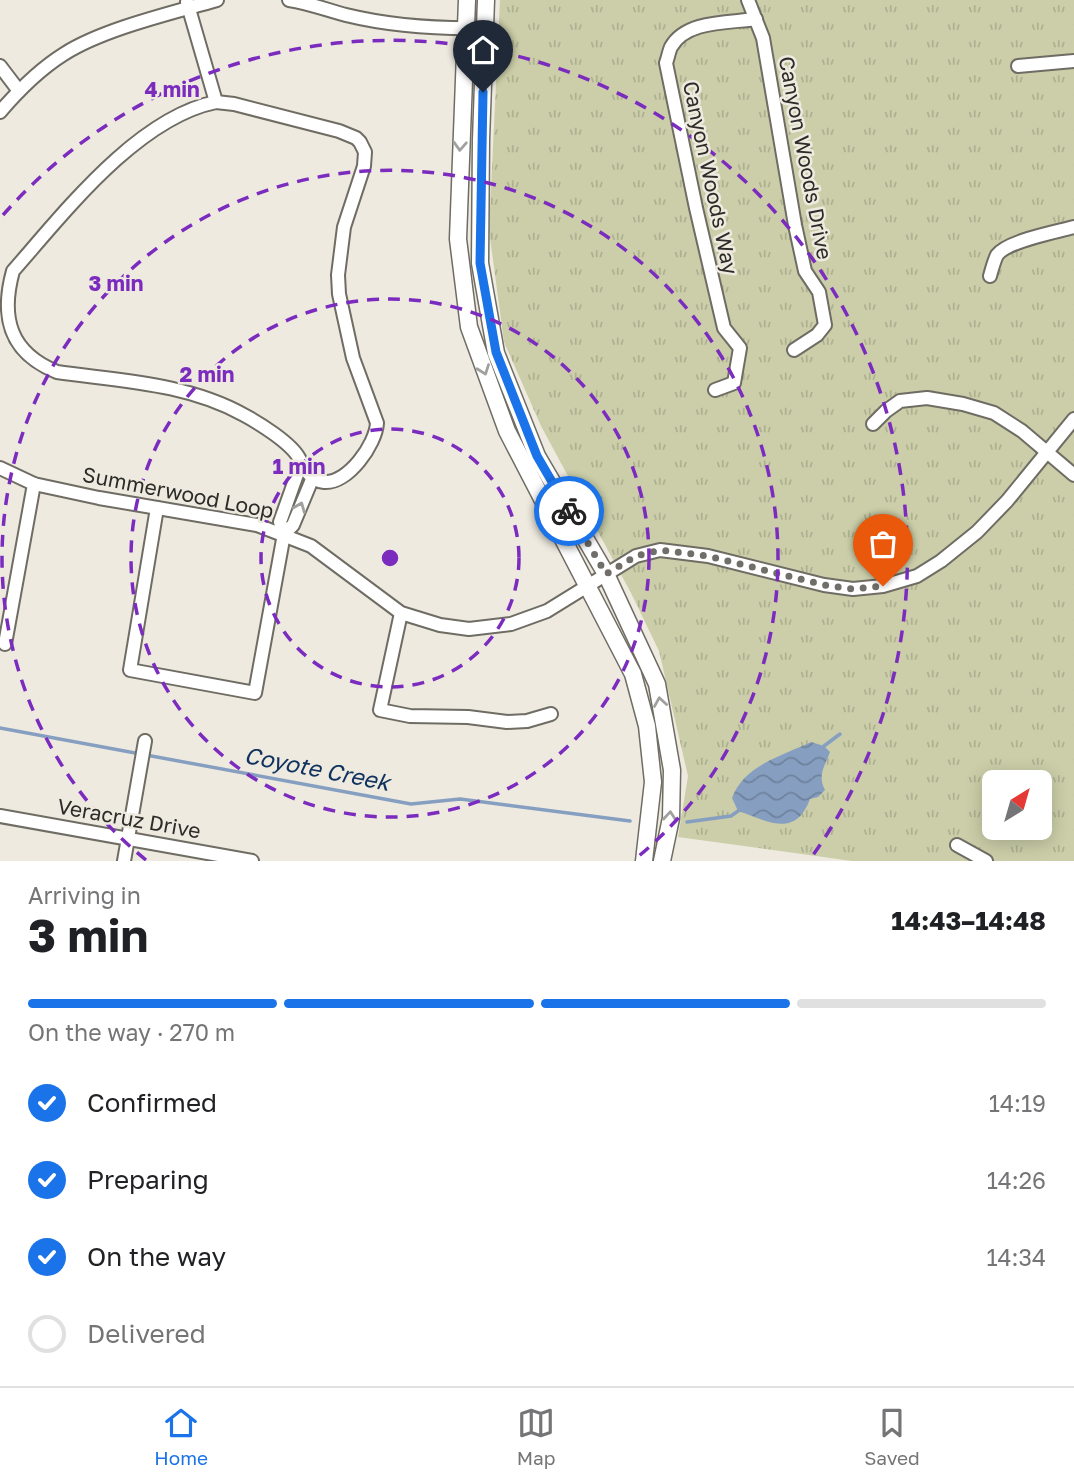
<!DOCTYPE html>
<html lang="en">
<head>
<meta charset="utf-8">
<style>
	:root { --surface:#fff; --page:#f6f6f6; --text:#202124; --muted:#757577; --line:#e0e0e0; --accent:#1a73e8 }
	body { margin:0; font-family:"Golos Text",sans-serif; background:var(--page); color:var(--text); height:100vh; display:flex; flex-direction:column; font-size:26px; white-space:nowrap }
	* { box-sizing:border-box; margin:0 }
	p { font-size:23px; color:var(--muted) }
	.icon { flex:none; width:38px; height:38px; fill:none; stroke:currentColor; stroke-width:2; stroke-linecap:round; stroke-linejoin:round }
	.map { position:relative; height:861px; overflow:hidden }
	.sheet { display:flex; flex-direction:column; background:var(--surface); flex:1 }
	.sheet>* { flex:none }
	.needle { width:46px; rotate:37deg }
	.fabs { position:absolute; left:982px; top:770px; display:grid; gap:14px }
	.fabs a { display:grid; place-items:center; width:70px; height:70px; border-radius:10px; background:var(--surface); box-shadow:0 4px 18px #0003; font-size:35px }
	.pin { position:absolute; display:grid; place-items:center; width:60px; height:60px; color:#fff; margin:-72px -30px; border-radius:50% 50% 50% 0; rotate:-45deg; box-shadow:0 0 7px #0007 }
	.pin .icon { rotate:45deg }
	.courier { position:absolute; display:grid; place-items:center; width:70px; height:70px; margin:-35px; border:5px solid #1a73e8; border-radius:50%; background:#fff; color:#222; box-shadow:0 2px 9px #0007 }
	.head em { font-style:normal; font-weight:700 }
	.head div { display:flex; flex-direction:column-reverse }
	.head { display:flex; align-items:center; justify-content:space-between; height:119px; padding:0 28px }
	h1 { font-size:46px; font-weight:700; line-height:52px }
	.bar { display:grid; grid-template-columns:repeat(4,1fr); gap:10px 7px; align-content:center; height:84px; padding:0 28px }
	.bar i { height:9px; border-radius:5px; background:var(--line) }
	.bar .selected { background:var(--accent) }
	.bar p { grid-column:span 4 }
	ol { padding:0 28px; list-style:none }
	li { display:flex; align-items:center; gap:21px; height:77px }
	li p { margin-inline-start:auto }
	li .icon { padding:7px; border-radius:50%; background:var(--accent); color:#fff; stroke-width:4 }
	li:last-child { color:var(--muted) }
	li i { width:38px; height:38px; border:4px solid var(--line); border-radius:50% }
	.dock { display:flex; justify-content:space-around; align-items:center; height:98px; border-top:2px solid var(--line); background:var(--surface); font-size:19px; color:var(--muted) }
	.dock a { display:grid; justify-items:center; gap:4px }
	.dock .selected { color:var(--accent) }
	.map>svg:first-child { display:block }
</style>
</head>
<body>
<div class="map">
<svg width="1074" height="861" viewBox="0 0 1074 861">
	<defs>
		<pattern id="grass-tufts" width="24" height="20" patternUnits="userSpaceOnUse" patternTransform="scale(1.75)"><rect width="24" height="20" fill="#cbcea8"/><path d="M3 7l-1-3M5 7V3M7 7l1-3M15 17l-1-3M17 17v-4M19 17l1-3" fill="none" stroke="#aeb191"/></pattern>
		<pattern id="water-waves" width="16" height="10" patternUnits="userSpaceOnUse" patternTransform="scale(1.75)"><rect width="16" height="10" fill="#869fc1"/><path d="M0 5q4-4 8 0t8 0" fill="none" stroke="#6e829d"/></pattern>
	</defs>
	<rect width="100%" height="100%" fill="#eeeae0"/>
	<!-- grass -->
	<path fill="url(#grass-tufts)" fill-rule="evenodd" d="M 500,0 L 1074,0 L 1074,861 L 852,861 L 678,837 L 688,776 L 659,651 L 631,593 L 541,426 L 504,342 L 489,230 ZM 994,782 L 1040,782 L 1040,828 L 994,828 Z"/>
	<!-- water -->
	<path fill="url(#water-waves)" d="M 811,742 L 824,746 L 830,752 C 825,766 817,775 825,790 L 818,797 L 810,799 C 795,839 768,821 738,811 L 732,798 C 744,765 782,756 811,742 Z"/>
	<g fill="none" stroke-linecap="round" stroke-linejoin="round">
		<!-- stream -->
		<g stroke="#869fc1" stroke-width="3.5">
			<polyline points="0,728 411,804 460,799 630,821"/>
			<polyline points="824,746 840,734"/>
			<polyline points="687,822 731,816 738,811"/>
		</g>
		<!-- street casing -->
		<g stroke="#6f6c64" stroke-width="16">
			<g id="street">
				<path d="M 289,0 C 309,3 327,10 346,15 C 391,26 439,29 485,28"/>
				<polyline points="748,0 763,38 795,225 805,271 819,292 825,325 817,335 794,350"/>
				<polyline points="187,2 216,102"/>
				<polyline points="0,66 19,91"/>
				<polyline points="1018,66 1074,61"/>
				<path d="M 216,102 L 234,104 L 339,131 L 356,138 L 360,142 L 365,152 L 364,166 L 344,227 L 338,275 L 339,294 L 353,358 L 377,423 C 376,444 348,484 324,482 C 310,481 303,467 299,458 C 291,443 259,423 244,415 C 187,383 120,381 57,372 C 10,353 0,318 13,271 C 64,213 137,118 216,102 Z"/>
				<path d="M 0,112 C 18,91 40,69 64,54 C 103,29 172,13 217,0"/>
				<path d="M 990,276 C 992,269 994,261 997,255 C 1007,241 1056,232 1074,227"/>
				<path d="M 715,390 L 734,383 L 740,348 L 724,328 L 696,208 L 666,63 C 668,58 669,51 671,47 C 686,20 729,23 756,19"/>
				<polyline points="873,424 886,411 900,401 927,398 963,404 994,413 1022,431 1074,475"/>
				<polyline points="0,468 34,484 99,498 257,525 311,546 401,613 440,625 469,629 511,624 547,611 636,556 660,550 708,556 824,585 853,589 883,586 917,576 941,561 977,532 1007,501 1074,419"/>
				<polyline points="157,508 130,670 255,693 284,534 280,522 300,466"/>
				<polyline points="284,534 293,525 313,477"/>
				<polyline points="401,613 380,710 410,716 468,717 507,722 527,721 551,714"/>
				<polyline points="5,644 34,484"/>
				<polyline points="0,816 252,861"/>
				<polyline points="957,845 986,861"/>
				<polyline points="124,861 145,741"/>
			</g>
		</g>
		<!-- secondary casing -->
		<g stroke="#6f6c64" stroke-width="19">
			<g id="secondary">
				<polyline points="467,0 458,239 469,327 507,431 633,674 647,726 653,782 644,861"/>
				<polyline points="486,0 481,140 480,263 496,353 537,456 606,574 657,684 672,770 671,818 662,861"/>
			</g>
		</g>
		<!-- street -->
		<use href="#street" stroke="#fff" stroke-width="12"/>
		<!-- secondary -->
		<use href="#secondary" stroke="#fff" stroke-width="16"/>
	</g>
	<!-- one-way arrows -->
	<defs><path id="oneway-chevron" d="M-2-3.5L2.5 0L-2 3.5" fill="none" stroke-width="1.6" stroke-linecap="round" stroke-linejoin="round" transform="scale(1.75)"/></defs>
	<g stroke="#a0a09e">
		<use href="#oneway-chevron" transform="translate(460 146) rotate(93)"/>
		<use href="#oneway-chevron" transform="translate(484 370) rotate(70)"/>
		<use href="#oneway-chevron" transform="translate(300 507) rotate(-68)"/>
		<use href="#oneway-chevron" transform="translate(660 702) rotate(-99)"/>
		<use href="#oneway-chevron" transform="translate(670 816) rotate(-85)"/>
	</g>
	<g fill="none" stroke-linecap="round" stroke-linejoin="round">
		<!-- done -->
		<polyline stroke="#706e68" stroke-width="7" stroke-dasharray="0 12.6" points="569,511 606,574 636,556 660,550 708,556 824,585 853,589 883,586"/>
		<!-- route -->
		<polyline stroke="#1a73e8" stroke-width="9" points="483,92 480,263 496,352 537,456 569,511"/>
	</g>
	<!-- distance rings -->
	<g fill="none" stroke="#7b2cbf" stroke-width="3.5" stroke-dasharray="12 9">
		<circle cx="390" cy="558" r="129"/>
		<circle cx="390" cy="558" r="259"/>
		<path d="M146 860A388 388 0 1 1 634 860"/>
		<path d="M3 215A517 517 0 0 1 811 858"/>
	</g>
	<g text-anchor="middle" stroke-width="5" stroke-linejoin="round" paint-order="stroke">
		<!-- street labels -->
		<g font-size="21" fill="#2c2b27" stroke="#eeeae0">
			<text transform="translate(805 158) rotate(79)" y="7">Canyon Woods Drive</text>
			<text transform="translate(710 178) rotate(78)" y="7">Canyon Woods Way</text>
			<text transform="translate(178 493) rotate(11)" y="7">Summerwood Loop</text>
			<text transform="translate(129 819) rotate(10)" y="7">Veracruz Drive</text>
		</g>
		<!-- water labels -->
		<g font-size="23" font-style="italic" fill="#10325e" stroke="#eeeae0">
			<text transform="translate(317 769) rotate(11)" y="8">Coyote Creek</text>
		</g>
	</g>
	<circle cx="390" cy="558" r="10" fill="#7b2cbf" stroke="#eeeae0" stroke-width="3.5"/>
	<g font-size="21" text-anchor="middle" font-weight="bold" fill="#7b2cbf" stroke="#eeeae0" stroke-width="5" stroke-linejoin="round" paint-order="stroke">
		<text x="172" y="97">4 min</text>
		<text x="116" y="291">3 min</text>
		<text x="207" y="382">2 min</text>
		<text x="299" y="474">1 min</text>
	</g>
</svg>
<div class="fabs">
<a><svg class="needle" viewBox="-14 -14 28 28"><path d="M0-13l5 13h-10z" fill="#e53935"/><path d="M0 13l5-13h-10z" fill="#757577"/></svg></a>
</div>
<div class="pin" style="left:883px;top:586px;background:#ea580c"><svg class="icon" aria-label="bag" viewBox="0 0 24 24"><path d="M5 8h14l-1 12H6zM9 8a3 3 0 0 1 6 0"/></svg></div>
<div class="pin" style="left:483px;top:92px;background:#1f2937"><svg class="icon" aria-label="home" viewBox="0 0 24 24"><path d="M3 11l9-7 9 7M6 9v11h12V9"/></svg></div>
<div class="courier" style="left:569px;top:511px"><svg class="icon" aria-label="bike" viewBox="0 0 24 24"><circle cx="6" cy="16" r="4"/><circle cx="18" cy="16" r="4"/><path d="M6 16l4-8h5l3 8M10 8l3 8H6M13 5h3"/></svg></div>
</div>
<section class="sheet">
<div class="head"><div><h1>3 min</h1><p>Arriving in</p></div><em>14:43–14:48</em></div>
<div class="bar"><i class="selected"></i><i class="selected"></i><i class="selected"></i><i></i><p>On the way · 270 m</p></div>
<ol>
<li><svg class="icon" aria-label="check" viewBox="0 0 24 24"><path d="M5 12l5 5 9-10"/></svg>Confirmed<p>14:19</p></li>
<li><svg class="icon" aria-label="check" viewBox="0 0 24 24"><path d="M5 12l5 5 9-10"/></svg>Preparing<p>14:26</p></li>
<li><svg class="icon" aria-label="check" viewBox="0 0 24 24"><path d="M5 12l5 5 9-10"/></svg>On the way<p>14:34</p></li>
<li><i></i>Delivered</li>
</ol>
</section>
<nav class="dock">
<a class="selected"><svg class="icon" aria-label="home" viewBox="0 0 24 24"><path d="M3 11l9-7 9 7M6 9v11h12V9"/></svg>Home</a>
<a><svg class="icon" aria-label="map" viewBox="0 0 24 24"><path d="M3 6l6-2 6 2 6-2v14l-6 2-6-2-6 2zM9 4v14M15 6v14"/></svg>Map</a>
<a><svg class="icon" aria-label="saved" viewBox="0 0 24 24"><path d="M7 4h10v16l-5-4-5 4z"/></svg>Saved</a>
</nav>
</body>
</html>
